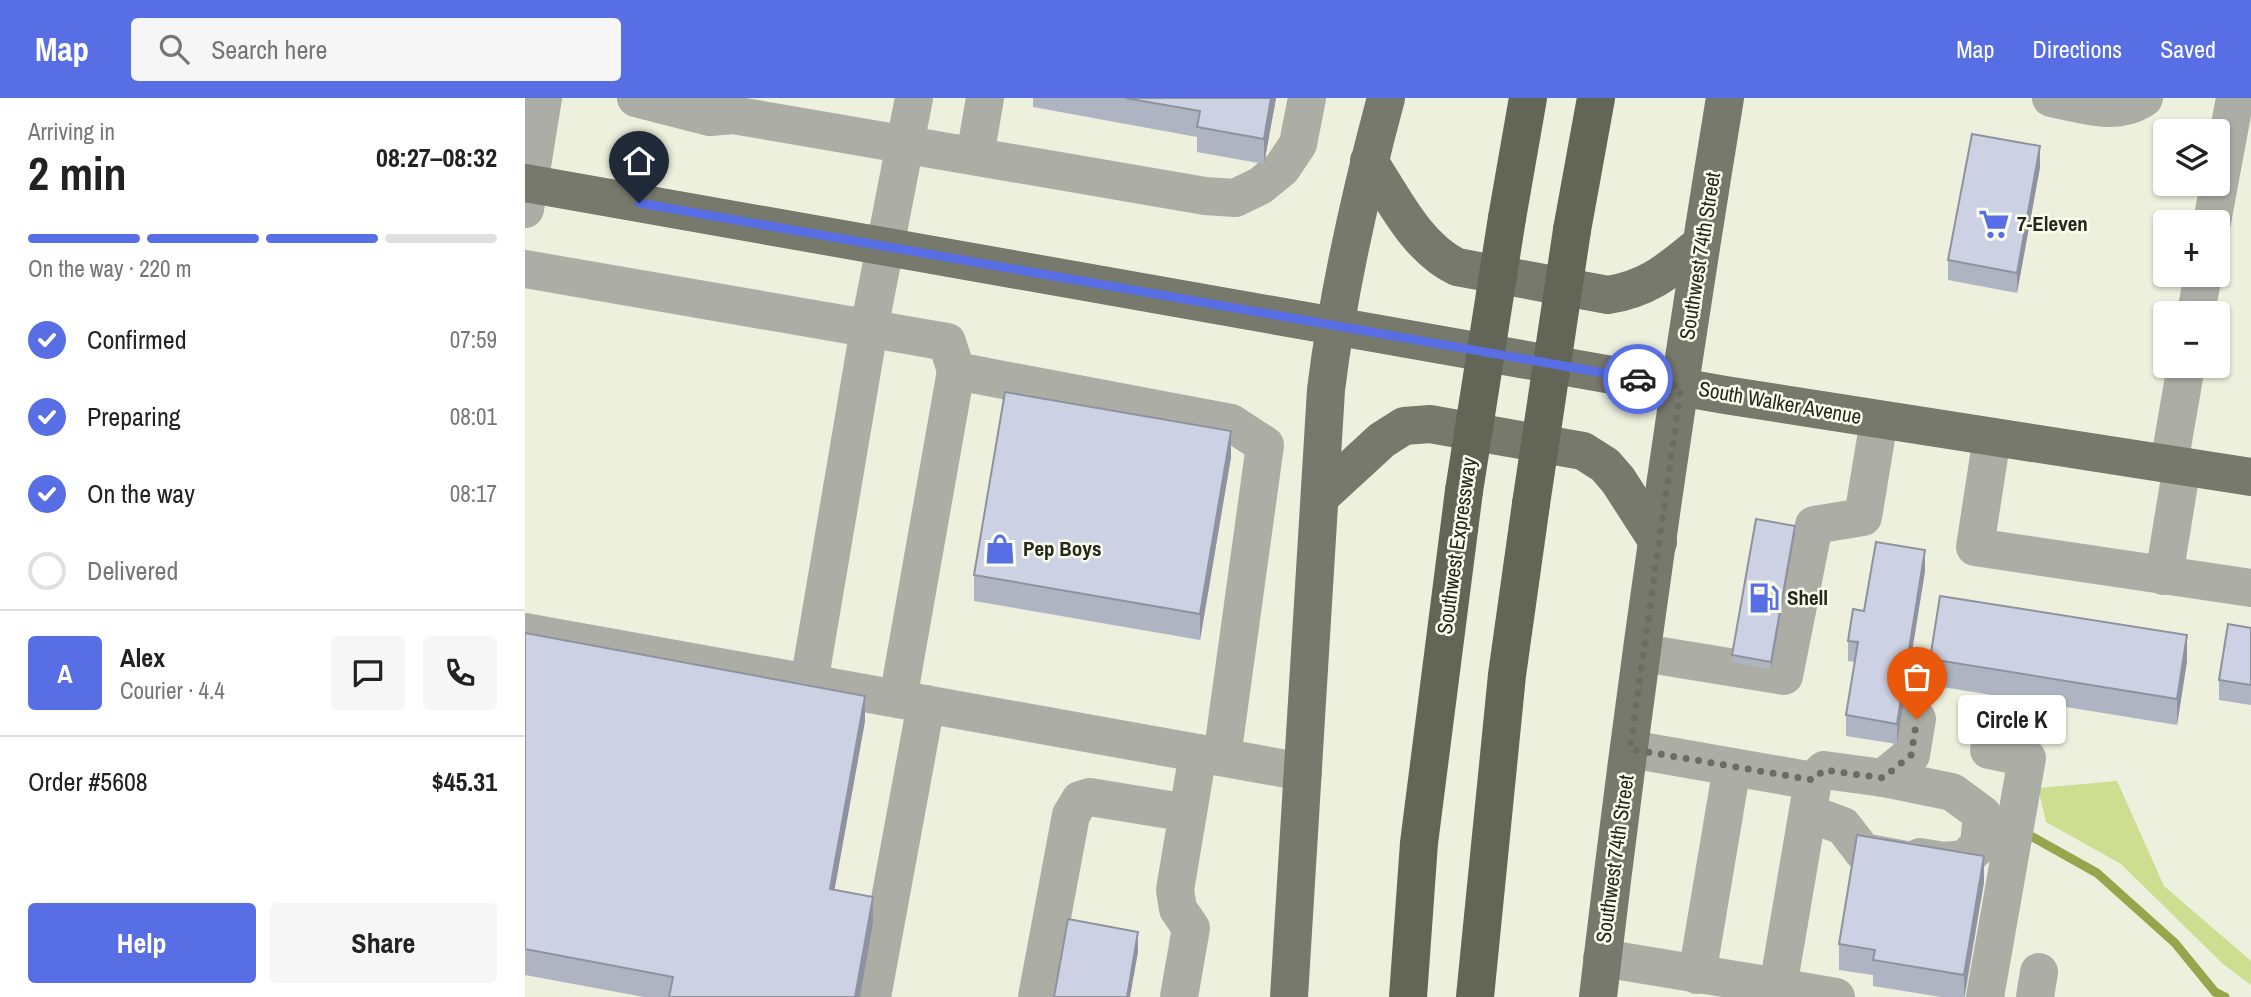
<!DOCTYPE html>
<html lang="en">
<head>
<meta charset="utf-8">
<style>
	:root { --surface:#fff; --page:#f6f6f6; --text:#222; --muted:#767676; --line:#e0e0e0; --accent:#586ee4 }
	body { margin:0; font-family:"Archivo Narrow",sans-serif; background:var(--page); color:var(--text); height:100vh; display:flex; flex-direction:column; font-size:26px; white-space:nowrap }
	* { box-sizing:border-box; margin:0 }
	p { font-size:23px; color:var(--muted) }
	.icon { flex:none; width:38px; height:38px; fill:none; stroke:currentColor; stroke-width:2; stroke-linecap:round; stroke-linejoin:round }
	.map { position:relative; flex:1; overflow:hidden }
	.panel { display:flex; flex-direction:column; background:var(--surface); width:525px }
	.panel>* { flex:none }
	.controls { position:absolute; left:1628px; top:21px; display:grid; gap:14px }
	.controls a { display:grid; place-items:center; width:77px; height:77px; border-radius:7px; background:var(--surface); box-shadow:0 2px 5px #0004; font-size:35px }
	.pin { position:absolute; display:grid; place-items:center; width:60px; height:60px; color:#fff; margin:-72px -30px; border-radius:50% 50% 50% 0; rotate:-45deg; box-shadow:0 0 7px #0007 }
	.pin .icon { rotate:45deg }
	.courier { position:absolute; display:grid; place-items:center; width:70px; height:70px; margin:-35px; border:5px solid #586ee4; border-radius:50%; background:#fff; color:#222; box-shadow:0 2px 9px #0007 }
	.bubble { position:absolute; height:49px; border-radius:7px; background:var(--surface); box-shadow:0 2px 5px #0004; font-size:23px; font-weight:700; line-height:49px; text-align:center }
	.summary em { font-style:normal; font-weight:700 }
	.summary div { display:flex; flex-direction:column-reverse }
	.summary { display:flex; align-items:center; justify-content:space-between; height:119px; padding:0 28px }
	h1 { font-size:46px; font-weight:700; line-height:52px }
	.bar { display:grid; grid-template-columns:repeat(4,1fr); gap:10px 7px; align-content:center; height:84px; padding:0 28px }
	.bar i { height:9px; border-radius:5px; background:var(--line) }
	.bar .current { background:var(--accent) }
	.bar p { grid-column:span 4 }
	.line { display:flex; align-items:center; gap:18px; padding:0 28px; border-top:2px solid var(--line) }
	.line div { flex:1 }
	.round { display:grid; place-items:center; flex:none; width:74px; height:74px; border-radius:7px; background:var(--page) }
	ol { padding:0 28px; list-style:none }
	li { display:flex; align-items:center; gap:21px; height:77px }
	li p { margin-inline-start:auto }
	li .icon { padding:7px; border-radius:50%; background:var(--accent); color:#fff; stroke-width:4 }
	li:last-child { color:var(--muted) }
	li i { width:38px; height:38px; border:4px solid var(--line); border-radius:50% }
	.primary-button { display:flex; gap:14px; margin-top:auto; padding:14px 28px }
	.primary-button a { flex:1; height:80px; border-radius:7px; background:var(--accent); color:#fff; font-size:28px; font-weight:700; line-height:80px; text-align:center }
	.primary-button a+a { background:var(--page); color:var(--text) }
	header { display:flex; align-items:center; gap:42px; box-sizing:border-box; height:98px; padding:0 35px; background:var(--accent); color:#fff }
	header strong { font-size:33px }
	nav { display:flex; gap:38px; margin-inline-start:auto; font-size:24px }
	.search { width:490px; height:63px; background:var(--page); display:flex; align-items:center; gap:18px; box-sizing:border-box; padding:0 24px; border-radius:7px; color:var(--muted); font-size:26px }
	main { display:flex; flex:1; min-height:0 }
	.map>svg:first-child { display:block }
</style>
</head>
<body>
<header>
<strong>Map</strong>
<div class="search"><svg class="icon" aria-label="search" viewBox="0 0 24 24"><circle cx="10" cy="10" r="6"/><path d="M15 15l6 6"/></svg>Search here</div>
<nav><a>Map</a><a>Directions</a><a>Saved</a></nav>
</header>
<main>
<section class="panel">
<div class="summary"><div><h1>2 min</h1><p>Arriving in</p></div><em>08:27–08:32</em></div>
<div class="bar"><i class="current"></i><i class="current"></i><i class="current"></i><i></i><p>On the way · 220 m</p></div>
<ol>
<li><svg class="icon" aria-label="check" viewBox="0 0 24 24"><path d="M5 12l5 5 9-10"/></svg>Confirmed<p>07:59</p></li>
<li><svg class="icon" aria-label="check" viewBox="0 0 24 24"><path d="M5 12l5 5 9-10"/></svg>Preparing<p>08:01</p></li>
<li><svg class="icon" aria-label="check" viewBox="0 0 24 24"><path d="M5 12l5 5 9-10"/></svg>On the way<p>08:17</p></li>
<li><i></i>Delivered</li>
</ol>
<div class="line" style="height:126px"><b class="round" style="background:var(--accent);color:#fff">A</b><div><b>Alex</b><p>Courier · 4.4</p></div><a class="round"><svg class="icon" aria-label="chat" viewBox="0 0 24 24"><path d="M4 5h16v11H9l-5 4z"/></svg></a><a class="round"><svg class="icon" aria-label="phone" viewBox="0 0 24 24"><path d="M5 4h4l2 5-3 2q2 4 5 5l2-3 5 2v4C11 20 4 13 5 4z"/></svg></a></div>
<div class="line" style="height:91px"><div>Order #5608</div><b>$45.31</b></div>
<div class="primary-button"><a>Help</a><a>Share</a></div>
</section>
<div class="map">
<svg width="1726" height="899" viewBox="0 0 1726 899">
	<rect width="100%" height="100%" fill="#ecf0dd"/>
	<!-- green -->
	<polygon fill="#cedd8f" points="1592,683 1639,788 1726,863 1726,887 1698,866 1596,766 1521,724 1513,690"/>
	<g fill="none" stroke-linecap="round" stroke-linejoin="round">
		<!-- stream -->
		<polyline stroke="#97a64d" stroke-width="9" points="1497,733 1572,775 1650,845 1690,894 1700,899"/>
		<!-- minor -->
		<g stroke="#acaea6" stroke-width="38">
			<polyline points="111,0 185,19 208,17 680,98 710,100 735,88 757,70 773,46 782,0"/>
			<path d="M 1526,0 C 1557,6 1591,19 1619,0"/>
			<polyline points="450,58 460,0"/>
			<polyline points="0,111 18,0"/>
			<polyline points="1687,124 1710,0"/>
			<polyline points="0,171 422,244 431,273 706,325 740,347 697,659"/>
			<polyline points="1671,215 1678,177"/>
			<polyline points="1467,339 1450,449 1726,490"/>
			<polyline points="1644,366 1661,268"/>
			<polyline points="1639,478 1657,367"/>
			<polyline points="0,534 778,674"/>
			<polyline points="1118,555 1259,578 1289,427 1338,419 1354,322"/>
			<polyline points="284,585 344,231 389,0"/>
			<polyline points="373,601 431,273"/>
			<polyline points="1358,680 1386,657 1392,621"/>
			<polyline points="1283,715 1318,728 1338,754 1386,763 1395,759 1419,763 1440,761 1454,747 1457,716 1427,694 1358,680 1299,672 1288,683"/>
			<polyline points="1077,860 1253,889 1288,683 1105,651"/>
			<polyline points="1172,877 1207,669"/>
			<polyline points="1253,889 1311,899"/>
			<polyline points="347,899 401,606"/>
			<polyline points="512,899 546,717 555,702 565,699 663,715"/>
			<polyline points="654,899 666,830 653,811 650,792 673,655"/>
			<polyline points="1460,899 1502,660 1464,652"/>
			<polyline points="1510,899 1514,874"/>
		</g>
		<!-- major -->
		<g stroke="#76796b" stroke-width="38">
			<path d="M 844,63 C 868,100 891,149 932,169 L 1083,197 C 1125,190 1144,172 1176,146"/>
			<polyline points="0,85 1200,297 1726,379"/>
			<polyline points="795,399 857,342 879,328 905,326 1058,353 1080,367 1093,382 1133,444"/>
			<path d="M 764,899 L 801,292 C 813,193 835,97 861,0"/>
			<path d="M 1073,899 C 1108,599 1151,298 1200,0"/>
		</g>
		<!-- highway -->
		<g stroke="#636656" stroke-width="38">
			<polyline points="982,120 1003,0"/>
			<polyline points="1047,132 1071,0"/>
			<polyline points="883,899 894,745 939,393"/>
			<polyline points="950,899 982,577 1006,406"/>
		</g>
		<!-- highway-bridge -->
		<g stroke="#636656" stroke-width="38">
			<polyline points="939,393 982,120"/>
			<polyline points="1006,406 1047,132"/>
		</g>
	</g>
	<!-- wall -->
	<g fill="#afb4c3">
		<polygon points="508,0 751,0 739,66 672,54 672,39 508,9"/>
		<polygon points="1515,69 1492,195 1423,182 1423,162"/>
		<polygon points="706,359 675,542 449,503 449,477"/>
		<polygon points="1270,435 1246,571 1207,564 1207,557"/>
		<polygon points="1400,473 1372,646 1321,638 1321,617 1330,564 1323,563 1323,543 1339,513"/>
		<polygon points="1726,530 1726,607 1694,602 1694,582"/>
		<polygon points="0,535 340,623 309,792 348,825 335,899 119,899 0,877"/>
		<polygon points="1405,561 1662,563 1652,627 1405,587"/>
		<polygon points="1459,784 1440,899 1416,899 1348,888 1348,877 1314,872 1314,846"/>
	</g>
	<!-- shaded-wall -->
	<g fill="#8f929f">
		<polygon points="746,0 751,0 739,66 739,41"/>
		<polygon points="1515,48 1515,69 1492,195 1492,175"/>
		<polygon points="706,333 706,359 675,542 675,516"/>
		<polygon points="1270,428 1270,435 1246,571 1246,564"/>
		<polygon points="1400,452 1400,473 1372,646 1372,626"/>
		<polygon points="1662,537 1662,563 1652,627 1652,601"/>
		<polygon points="340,598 340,623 305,817 305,791"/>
		<polygon points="1459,758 1459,784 1439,899 1439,877"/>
		<polygon points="348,799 348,825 335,899 330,899"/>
		<polygon points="613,834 613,854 605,899 602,899"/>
	</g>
	<!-- building -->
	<g fill="#ccd1e3" stroke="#8f929f" stroke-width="2">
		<polygon points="600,0 746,0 739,41 672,29 675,13"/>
		<polygon points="1447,36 1515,48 1492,175 1423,162"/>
		<polygon points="480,294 706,333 675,516 449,477"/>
		<polygon points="1231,421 1270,428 1246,564 1207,557"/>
		<polygon points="1351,444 1400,452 1372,626 1321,617 1333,544 1323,543 1328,511 1339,513"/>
		<polygon points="1415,498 1662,537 1652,601 1405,561"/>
		<polygon points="1703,526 1726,530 1726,587 1694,582"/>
		<polygon points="0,535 340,598 305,791 348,799 330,899 144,899 148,879 0,851"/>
		<polygon points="1332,737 1459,758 1439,877 1348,862 1350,852 1314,846"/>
		<polygon points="543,821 613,834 602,899 529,899"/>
	</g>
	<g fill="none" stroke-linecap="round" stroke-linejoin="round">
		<!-- done -->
		<polyline stroke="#6b6d62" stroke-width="7" stroke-dasharray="0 12.6" points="1113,281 1156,289 1105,651 1288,682 1299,672 1358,680 1386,657 1392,621"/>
		<!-- route -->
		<polyline stroke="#586ee4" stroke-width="9" points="114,105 1113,281"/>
	</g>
	<!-- icons -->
	<defs>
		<g id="supermarket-bare" transform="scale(2.415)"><path d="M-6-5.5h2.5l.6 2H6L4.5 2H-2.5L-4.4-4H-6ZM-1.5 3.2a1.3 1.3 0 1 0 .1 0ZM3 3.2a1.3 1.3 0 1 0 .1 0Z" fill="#586ee4" stroke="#f9fdea" stroke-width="2.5" paint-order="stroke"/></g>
		<g id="shop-bare" transform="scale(2.415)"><path d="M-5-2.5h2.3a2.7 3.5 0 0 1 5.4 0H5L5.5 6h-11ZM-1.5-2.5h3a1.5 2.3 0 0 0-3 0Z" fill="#586ee4" stroke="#f9fdea" stroke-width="2.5" paint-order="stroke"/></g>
		<g id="fuel-bare" transform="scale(2.415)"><path d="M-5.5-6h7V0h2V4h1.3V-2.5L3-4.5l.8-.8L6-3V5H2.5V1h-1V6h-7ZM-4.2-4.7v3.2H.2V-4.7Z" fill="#586ee4" stroke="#f9fdea" stroke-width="2.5" paint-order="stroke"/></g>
	</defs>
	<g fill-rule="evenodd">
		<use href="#supermarket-bare" x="1469" y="126"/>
		<use href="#shop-bare" x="475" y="451"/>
		<use href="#fuel-bare" x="1239" y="500"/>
	</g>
	<g text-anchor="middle" stroke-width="5" stroke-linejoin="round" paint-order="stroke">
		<!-- poi labels -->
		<g font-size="21" font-weight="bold" fill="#252720" stroke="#f9fdea" text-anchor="start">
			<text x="1492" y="133">7-Eleven</text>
			<text x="498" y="458">Pep Boys</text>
			<text x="1262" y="507">Shell</text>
		</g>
		<!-- street labels -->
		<g font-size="21" fill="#252720" stroke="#f9fdea">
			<text transform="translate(1175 158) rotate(-81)" y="7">Southwest 74th Street</text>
			<text transform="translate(1255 305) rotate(10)" y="7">South Walker Avenue</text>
			<text transform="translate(932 448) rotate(-82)" y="7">Southwest Expressway</text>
			<text transform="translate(1090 761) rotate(-82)" y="7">Southwest 74th Street</text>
		</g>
	</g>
</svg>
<div class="controls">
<a><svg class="icon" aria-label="layers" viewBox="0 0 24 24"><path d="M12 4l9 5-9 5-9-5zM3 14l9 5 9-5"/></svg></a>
<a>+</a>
<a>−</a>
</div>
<div class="pin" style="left:1392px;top:621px;background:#ea580c"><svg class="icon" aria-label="bag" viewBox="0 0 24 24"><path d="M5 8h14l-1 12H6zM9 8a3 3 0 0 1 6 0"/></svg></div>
<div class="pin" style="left:114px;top:105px;background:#1f2937"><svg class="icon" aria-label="home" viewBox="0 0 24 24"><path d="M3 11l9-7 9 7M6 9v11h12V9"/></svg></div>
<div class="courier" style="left:1113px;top:281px"><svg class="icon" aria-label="car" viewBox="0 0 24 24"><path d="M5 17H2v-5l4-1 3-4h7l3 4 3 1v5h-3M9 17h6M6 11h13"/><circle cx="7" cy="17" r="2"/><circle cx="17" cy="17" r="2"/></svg></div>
<div class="bubble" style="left:1433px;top:597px;width:108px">Circle K</div>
</div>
</main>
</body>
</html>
